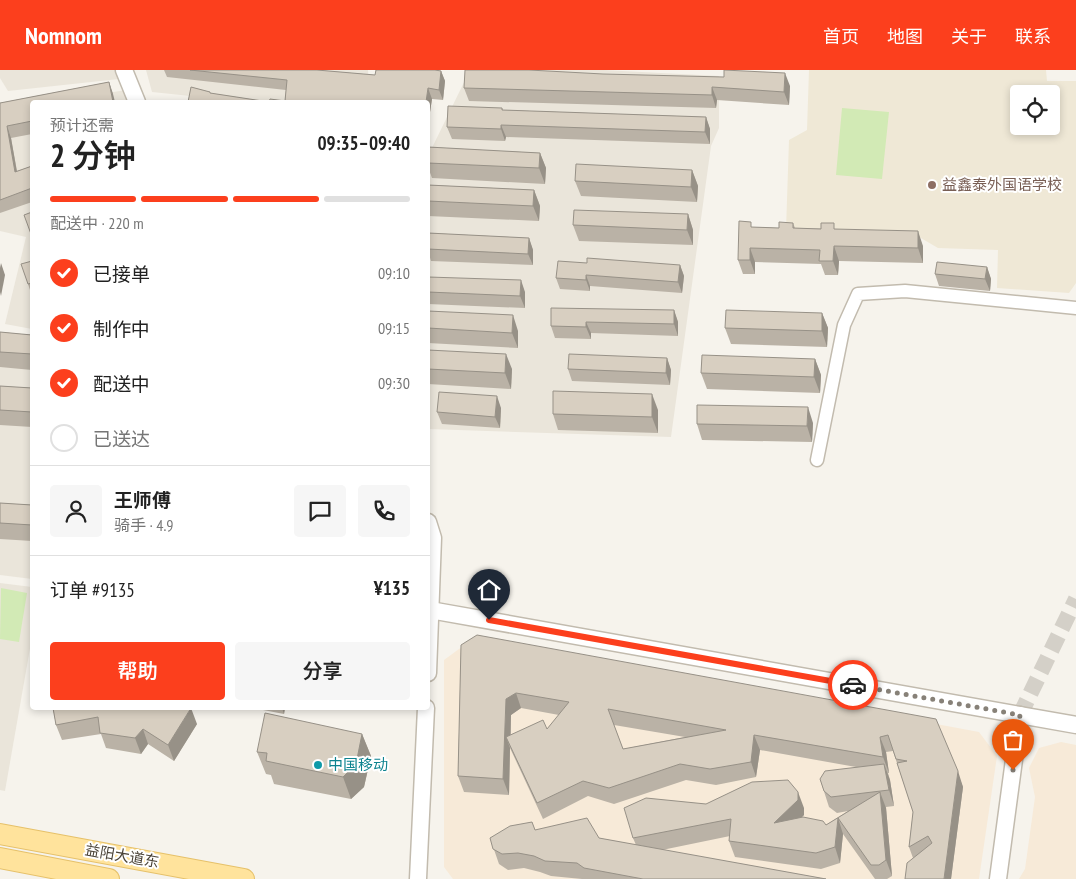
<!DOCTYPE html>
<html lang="zh">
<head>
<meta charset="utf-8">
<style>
	:root { --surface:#fff; --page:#f6f6f6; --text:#222; --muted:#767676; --line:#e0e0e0; --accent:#fc3f1d }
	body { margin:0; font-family:"PT Sans Narrow","Noto Sans SC",sans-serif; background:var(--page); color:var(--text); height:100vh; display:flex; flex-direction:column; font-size:19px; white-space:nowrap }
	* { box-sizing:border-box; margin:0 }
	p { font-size:16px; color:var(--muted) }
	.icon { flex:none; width:28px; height:28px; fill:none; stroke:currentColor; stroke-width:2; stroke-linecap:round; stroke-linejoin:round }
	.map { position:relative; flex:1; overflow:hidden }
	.details { position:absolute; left:30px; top:30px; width:400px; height:610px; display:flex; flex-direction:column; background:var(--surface); border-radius:5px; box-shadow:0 2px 8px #0003 }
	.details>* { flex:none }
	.fabs { position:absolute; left:1010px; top:15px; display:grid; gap:10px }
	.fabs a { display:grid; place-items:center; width:50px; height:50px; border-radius:5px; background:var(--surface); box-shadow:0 2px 8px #0003; font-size:25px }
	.pin { position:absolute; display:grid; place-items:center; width:42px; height:42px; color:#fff; margin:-51px -21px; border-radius:50% 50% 50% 0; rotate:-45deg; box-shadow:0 0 5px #0007 }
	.pin .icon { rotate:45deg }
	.courier { position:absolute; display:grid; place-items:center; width:50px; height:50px; margin:-25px; border:4px solid #fc3f1d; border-radius:50%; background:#fff; color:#222; box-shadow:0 1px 6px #0007 }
	.headline em { font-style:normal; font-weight:600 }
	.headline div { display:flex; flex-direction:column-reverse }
	.headline { display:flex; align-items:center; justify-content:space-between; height:85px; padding:0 20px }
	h1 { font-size:32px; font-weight:600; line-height:38px }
	.bar { display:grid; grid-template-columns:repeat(4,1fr); gap:8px 5px; align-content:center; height:60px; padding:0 20px }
	.bar i { height:6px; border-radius:4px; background:var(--line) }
	.bar .on { background:var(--accent) }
	.bar p { grid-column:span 4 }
	.line { display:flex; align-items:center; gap:12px; padding:0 20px; border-top:1px solid var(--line) }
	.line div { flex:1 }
	.round { display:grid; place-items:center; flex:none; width:52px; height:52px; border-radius:5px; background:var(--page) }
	ol { padding:0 20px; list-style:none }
	li { display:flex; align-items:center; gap:15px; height:55px }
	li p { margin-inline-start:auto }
	li .icon { padding:5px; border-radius:50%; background:var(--accent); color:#fff; stroke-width:4 }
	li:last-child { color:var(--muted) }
	li i { width:28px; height:28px; border:2px solid var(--line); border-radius:50% }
	.primary-button { display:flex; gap:10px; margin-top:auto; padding:10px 20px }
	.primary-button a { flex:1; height:58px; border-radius:5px; background:var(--accent); color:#fff; font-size:20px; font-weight:600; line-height:58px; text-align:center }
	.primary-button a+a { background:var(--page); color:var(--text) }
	header { display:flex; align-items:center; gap:30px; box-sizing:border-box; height:70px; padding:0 25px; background:var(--accent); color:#fff }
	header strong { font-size:24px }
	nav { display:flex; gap:28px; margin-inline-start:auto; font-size:18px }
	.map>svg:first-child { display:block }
</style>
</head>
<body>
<header>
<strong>Nomnom</strong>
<nav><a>首页</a><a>地图</a><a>关于</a><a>联系</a></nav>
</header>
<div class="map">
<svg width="1076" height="809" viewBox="0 0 1076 809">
	<rect width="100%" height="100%" fill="#f6f3ec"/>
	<!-- residential -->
	<g fill="#eae5da">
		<polygon points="0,0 119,0 119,9 8,21 0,8"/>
		<polygon points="146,0 368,0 370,32 248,32 152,22"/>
		<polygon points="470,0 603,0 719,6 719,58 711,76 671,367 428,359 428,86"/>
		<polygon points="126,20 130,32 51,32"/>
		<polygon points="32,35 32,259 5,254 26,167 0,161 0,41"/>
		<polygon points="0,266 32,272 32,509 0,505"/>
		<polygon points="0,513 32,517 32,567 5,721 0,720"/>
	</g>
	<!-- commercial -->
	<g fill="#f7ead8">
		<polygon points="474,568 979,662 997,686 979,809 453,809 444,797 444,590"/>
		<polygon points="1061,672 1076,675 1076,809 1019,809 1025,799 1035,727 1029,698 1039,678"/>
	</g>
	<!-- education -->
	<path fill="#efe8d6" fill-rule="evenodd" d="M 809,0 L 1046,0 L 1047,11 L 1076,11 L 1076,213 L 1069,223 L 997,218 L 998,180 L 938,178 L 914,164 L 786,160 L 789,70 L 807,60 ZM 1019,24 L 1051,24 L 1051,56 L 1019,56 Z"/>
	<!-- garden -->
	<g fill="#d2eab5">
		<polygon points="842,38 889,42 882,109 836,105"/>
		<polygon points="1,518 27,523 19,572 0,569"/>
	</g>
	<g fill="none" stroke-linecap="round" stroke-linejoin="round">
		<!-- tertiary-tunnel -->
		<polyline stroke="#d4d0c8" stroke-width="16" stroke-dasharray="16 8" stroke-linecap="butt" points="1020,645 1076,529"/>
		<!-- minor casing -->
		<g stroke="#c2bbae" stroke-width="15">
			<polyline id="minor" points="817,390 844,255 858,224 905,221 1076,238"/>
		</g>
		<!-- tertiary casing -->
		<g stroke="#c2bbae" stroke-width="19">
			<g id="tertiary">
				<polyline points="124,0 137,32"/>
				<polyline points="428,452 433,468 428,603"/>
				<polyline points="430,540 1076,655"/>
				<polyline points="418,809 426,638"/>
				<polyline points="998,809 1020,645"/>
			</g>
		</g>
		<!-- primary casing -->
		<g stroke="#e6c16a" stroke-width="22">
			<g id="primary">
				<polyline points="0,764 244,809"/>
				<polyline points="0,788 109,809"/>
			</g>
		</g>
		<!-- minor -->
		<use href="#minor" stroke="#fff" stroke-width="12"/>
		<!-- tertiary -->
		<use href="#tertiary" stroke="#fff" stroke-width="16"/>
		<!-- primary -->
		<use href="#primary" stroke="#ffe39c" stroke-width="20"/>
	</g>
	<!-- wall -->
	<g fill="#bab2a6" fill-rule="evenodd">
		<polygon points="164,0 317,0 375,5 376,0 435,0 441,1 445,11 443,30 432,29 428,55 428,32 188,32 191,17 210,22 210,23 269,32 270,29 285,31 286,20 167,7"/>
		<polygon points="109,12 113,24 32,32 32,64 11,68 17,101 32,96 32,132 0,143 0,33"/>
		<polygon points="790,16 789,35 717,30 716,38 469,31 464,18"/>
		<polygon points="502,38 503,40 706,47 710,59 710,74 506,67 505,71 452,69 447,57"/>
		<polygon points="428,77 540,83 546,98 545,114 432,108 428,97"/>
		<polygon points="692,100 698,116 697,132 581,126 575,111"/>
		<polygon points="428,115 534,120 540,136 539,151 428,146"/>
		<polygon points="688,144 693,160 693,175 579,171 573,155"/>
		<polygon points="793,153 795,158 836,159 923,176 923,193 839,191 838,205 825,205 821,194 755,192 755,204 743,204 738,190 753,157 779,158"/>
		<polygon points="428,163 529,168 533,180 533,195 431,191 428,181"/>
		<polygon points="32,191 32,226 28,214"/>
		<polygon points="680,195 684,206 682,223 590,216 590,221 560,219 556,208"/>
		<polygon points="987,197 991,209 990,221 939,216 935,204"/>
		<polygon points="428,207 525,222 525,238 428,234"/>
		<polygon points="674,240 678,252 678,266 591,263 591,269 555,268 551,256"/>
		<polygon points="428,241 518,261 518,278 428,273"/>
		<polygon points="822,243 828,258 827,277 731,274 725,258"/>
		<polygon points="0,262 32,265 32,300 0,297"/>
		<polygon points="428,280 512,299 511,319 428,314"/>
		<polygon points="667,288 671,300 670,315 572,311 568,299"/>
		<polygon points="815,289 821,305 820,323 707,319 701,303"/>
		<polygon points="0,316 32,318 32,357 0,355"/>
		<polygon points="501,338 500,358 442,354 437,342"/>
		<polygon points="658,340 658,363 558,360 553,344"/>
		<polygon points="813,353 812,372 702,370 697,354"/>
		<polygon points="0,433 32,435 32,471 0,469"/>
		<path d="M 461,575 L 936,649 L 963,717 L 951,809 L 913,788 L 909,777 L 913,742 L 893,681 L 886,682 L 889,703 L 888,703 L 890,710 L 894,736 L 886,737 L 892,806 L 887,809 L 875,809 L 843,764 L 840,793 L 821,799 L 735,787 L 729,771 L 730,766 L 662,780 L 826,809 L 582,809 L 551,806 L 540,802 L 524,798 L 508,800 L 499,794 L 490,768 L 532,752 L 535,760 L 599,768 L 636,775 L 633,768 L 706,734 L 804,738 L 804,745 L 802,747 L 826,755 L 848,741 L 837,743 L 829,737 L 820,709 L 856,697 L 760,680 L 756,707 L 716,715 L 686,710 L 614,734 L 588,726 L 543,749 L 510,678 L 509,725 L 464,722 L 458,706 ZM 521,638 L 559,645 L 547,659 L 511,665 L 511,645 ZM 614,655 L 685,667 L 623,679 Z"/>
		<polygon points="53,638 197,654 174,691 148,674 141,684 106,678 101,664 62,670 56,655"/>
		<polygon points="262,638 285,638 284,644 263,640"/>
		<polygon points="362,664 371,686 364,717 351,729 274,714 271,705 266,704 257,682"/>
	</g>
	<!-- shaded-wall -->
	<g fill="#979187">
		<polygon points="441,1 445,11 443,30 439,20"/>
		<polygon points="785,3 790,16 789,35 784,22"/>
		<polygon points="109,12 113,24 115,32 113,32"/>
		<polygon points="712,17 717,30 716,38 712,25"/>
		<polygon points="428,18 432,29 428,55 428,32 426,32"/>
		<polygon points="706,47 710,59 710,74 705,62"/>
		<polygon points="501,55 506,67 505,71 501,59"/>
		<polygon points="7,56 11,68 19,114 15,102"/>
		<polygon points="540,83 546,98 545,114 539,98"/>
		<polygon points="692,100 698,116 697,132 691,117"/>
		<polygon points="534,120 540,136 539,151 533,136"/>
		<polygon points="688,144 693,160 693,175 687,160"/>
		<polygon points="918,161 923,176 923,193 918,178"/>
		<polygon points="529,168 533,180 533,195 528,184"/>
		<polygon points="834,176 839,191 838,205 833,191"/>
		<polygon points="750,178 755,192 755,204 750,190"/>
		<polygon points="1,193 5,205 1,226 0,222 0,198"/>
		<polygon points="680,195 684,206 682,223 678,212"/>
		<polygon points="987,197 991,209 990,221 985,209"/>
		<polygon points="586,205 590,216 590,221 586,210"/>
		<polygon points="521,210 525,222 525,238 520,226"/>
		<polygon points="674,240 678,252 678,266 674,254"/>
		<polygon points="822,243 828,258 827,277 822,261"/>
		<polygon points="513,245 518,261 518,278 512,263"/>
		<polygon points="586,252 591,263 591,269 586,257"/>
		<polygon points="506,284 512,299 511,319 505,303"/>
		<polygon points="667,288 671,300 670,315 666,303"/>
		<polygon points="815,289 821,305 820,323 814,307"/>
		<polygon points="652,324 658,340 658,363 652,347"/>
		<polygon points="497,326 501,338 500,358 495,347"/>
		<polygon points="808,337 813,353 812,372 807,356"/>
		<polygon points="516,623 521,638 511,645 510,676 506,667 510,678 509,725 503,709 506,629"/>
		<polygon points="191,638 197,654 174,691 168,675"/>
		<polygon points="282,638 285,638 284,644"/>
		<polygon points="143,659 148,674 141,684 135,668"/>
		<polygon points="362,664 371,686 364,717 351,729 343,707"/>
		<polygon points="754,665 760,680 756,707 751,692"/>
		<polygon points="880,667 886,682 889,703 883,687"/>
		<polygon points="884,694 890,710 894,736 889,720"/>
		<polygon points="958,701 963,717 951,809 944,809"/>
		<polygon points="798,722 804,738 804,745 779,768 774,753"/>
		<polygon points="880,722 886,738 892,806 886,790"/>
		<polygon points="838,748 843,764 840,793 835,777"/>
	</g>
	<!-- building -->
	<g fill="#d8cfc1" stroke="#979187" fill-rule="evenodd">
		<polygon points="190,0 317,0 375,5 376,0 435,0 441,1 439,20 428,18 426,32 188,32 191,17 210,22 210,23 269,32 270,29 285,31 287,10"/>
		<polygon points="465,0 529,0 603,4 724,7 724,0 785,3 784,22 712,17 712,25 464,18"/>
		<polygon points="109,12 113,32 32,32 32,51 7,56 15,102 32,96 32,118 0,130 0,33"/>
		<polygon points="448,36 502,38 502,40 706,47 705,62 501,55 501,59 447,57"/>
		<polygon points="428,77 540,83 539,98 428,93"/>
		<polygon points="576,94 692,100 691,117 575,111"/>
		<polygon points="428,115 534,120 533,136 428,131"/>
		<polygon points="574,140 688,144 687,160 573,155"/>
		<polygon points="32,142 32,164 31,164 24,145"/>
		<polygon points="739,151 751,152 751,157 779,158 779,152 793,153 793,158 821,159 821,153 834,153 834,159 918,161 918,178 834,176 833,191 819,191 820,180 750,178 750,190 738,190"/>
		<polygon points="428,163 529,168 528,184 428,179"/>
		<polygon points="587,188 680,195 678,212 586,205 586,210 556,208 558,191 587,193"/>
		<polygon points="32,191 32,213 28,214 21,194"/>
		<polygon points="937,192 987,197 985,209 935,204"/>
		<polygon points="428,207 521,210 520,226 428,222"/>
		<polygon points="551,238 674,240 674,254 586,252 586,257 551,256"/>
		<polygon points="726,240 822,243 822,261 725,258"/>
		<polygon points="428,241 513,245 512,263 428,258"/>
		<polygon points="0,262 32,265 32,284 0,282"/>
		<polygon points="428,280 506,284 505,303 428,299"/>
		<polygon points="569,284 667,288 666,303 568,299"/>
		<polygon points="702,285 815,289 814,307 701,303"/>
		<polygon points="0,316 32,318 32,342 0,340"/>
		<polygon points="553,321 652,324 652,347 553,344"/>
		<polygon points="439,322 497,326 495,347 437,342"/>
		<polygon points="697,335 808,337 807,356 697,354"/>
		<polygon points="0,433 32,435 32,455 0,453"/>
		<path d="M 477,565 L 936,649 L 958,701 L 944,809 L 905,809 L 907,793 L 932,773 L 928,766 L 909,777 L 913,742 L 897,693 L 907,691 L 896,689 L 888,665 L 880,667 L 883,687 L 754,665 L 751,692 L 710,699 L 680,694 L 609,718 L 583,711 L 537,733 L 506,667 L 543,650 L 547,659 L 569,632 L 516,623 L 506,629 L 503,709 L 458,706 L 461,575 ZM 608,639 L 726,660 L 623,679 Z"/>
		<polygon points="53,638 191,638 168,675 143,659 135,668 100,663 98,647 56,655"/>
		<polygon points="265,643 362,664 356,694 343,707 266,691 267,683 257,682"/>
		<polygon points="884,694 889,720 831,727 824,721 820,709 825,701"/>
		<polygon points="788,710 798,722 798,730 774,753 803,747 823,751 826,755 880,722 886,790 879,795 871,795 838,748 835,777 816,783 729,771 731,749 633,768 624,738 646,728 706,734 752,712"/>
		<polygon points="587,748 599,768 826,809 643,809 584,798 577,793 545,791 534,786 518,783 502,784 493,779 490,768 510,756 532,752 535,760"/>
	</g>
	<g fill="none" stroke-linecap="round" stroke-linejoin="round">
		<!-- done -->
		<polyline stroke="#878178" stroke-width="5" stroke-dasharray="0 9" points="853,615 1020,645 1013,700"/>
		<!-- route -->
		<polyline stroke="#fc3f1d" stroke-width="6" points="489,550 853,615"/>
	</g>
	<!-- markers -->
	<circle fill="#8d6e63" stroke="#fff" stroke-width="2" cx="932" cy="115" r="5"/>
	<circle fill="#0f9aa8" stroke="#fff" stroke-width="2" cx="318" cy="695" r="5"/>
	<g text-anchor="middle" stroke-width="4" stroke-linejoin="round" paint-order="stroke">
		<!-- education labels -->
		<g font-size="15" fill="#785e54" stroke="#fff" text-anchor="start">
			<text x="942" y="120">益鑫泰外国语学校</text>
		</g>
		<!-- culture labels -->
		<g font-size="15" fill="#0d838f" stroke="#fff" text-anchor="start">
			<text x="328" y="700">中国移动</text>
		</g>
		<!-- street labels -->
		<g font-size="15" fill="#4b4439" stroke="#fff">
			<text transform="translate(122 786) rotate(10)" y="5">益阳大道东</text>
		</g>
	</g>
</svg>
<div class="fabs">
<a><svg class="icon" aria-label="locate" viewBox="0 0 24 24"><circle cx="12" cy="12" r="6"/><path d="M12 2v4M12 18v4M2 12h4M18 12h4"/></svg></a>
</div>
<div class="pin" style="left:1013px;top:700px;background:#ea580c"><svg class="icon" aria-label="bag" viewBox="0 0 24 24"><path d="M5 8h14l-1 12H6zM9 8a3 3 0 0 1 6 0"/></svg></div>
<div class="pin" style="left:489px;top:550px;background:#1f2937"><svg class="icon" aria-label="home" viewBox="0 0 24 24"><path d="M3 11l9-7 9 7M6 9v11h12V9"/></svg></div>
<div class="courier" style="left:853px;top:615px"><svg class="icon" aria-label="car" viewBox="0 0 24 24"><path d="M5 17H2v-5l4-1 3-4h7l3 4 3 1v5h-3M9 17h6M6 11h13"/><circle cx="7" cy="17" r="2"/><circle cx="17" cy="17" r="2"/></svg></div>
<section class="details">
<div class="headline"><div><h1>2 分钟</h1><p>预计还需</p></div><em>09:35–09:40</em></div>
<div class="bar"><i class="on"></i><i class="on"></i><i class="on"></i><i></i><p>配送中 · 220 m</p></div>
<ol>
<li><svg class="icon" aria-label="check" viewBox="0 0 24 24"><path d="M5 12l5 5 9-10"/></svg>已接单<p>09:10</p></li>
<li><svg class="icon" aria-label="check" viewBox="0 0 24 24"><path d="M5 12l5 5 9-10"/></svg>制作中<p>09:15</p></li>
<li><svg class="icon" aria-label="check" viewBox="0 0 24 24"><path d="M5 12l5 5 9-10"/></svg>配送中<p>09:30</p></li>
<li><i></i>已送达</li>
</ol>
<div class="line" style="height:90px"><a class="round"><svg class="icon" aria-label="person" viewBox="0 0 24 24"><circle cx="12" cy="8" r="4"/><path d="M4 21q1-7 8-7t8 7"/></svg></a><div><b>王师傅</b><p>骑手 · 4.9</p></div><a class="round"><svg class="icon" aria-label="chat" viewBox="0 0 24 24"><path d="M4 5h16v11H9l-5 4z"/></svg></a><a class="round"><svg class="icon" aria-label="phone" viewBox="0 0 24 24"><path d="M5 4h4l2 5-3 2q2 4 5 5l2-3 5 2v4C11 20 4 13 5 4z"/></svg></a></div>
<div class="line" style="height:65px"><div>订单 #9135</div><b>¥135</b></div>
<div class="primary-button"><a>帮助</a><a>分享</a></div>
</section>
</div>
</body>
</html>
